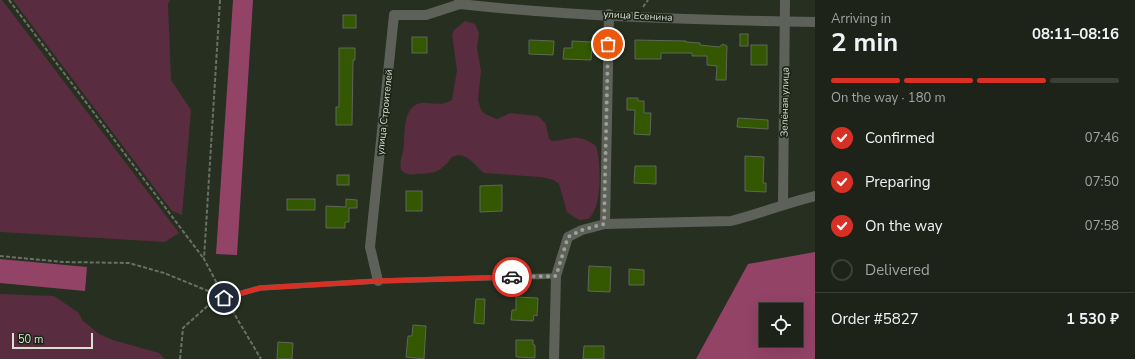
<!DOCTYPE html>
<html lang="en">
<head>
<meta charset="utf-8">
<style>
	:root { --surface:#1d2318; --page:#252b21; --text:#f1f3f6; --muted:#a0a4a2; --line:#3b4037; --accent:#d93025 }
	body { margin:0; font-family:"Nunito Sans",sans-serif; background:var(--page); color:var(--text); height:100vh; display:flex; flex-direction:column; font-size:15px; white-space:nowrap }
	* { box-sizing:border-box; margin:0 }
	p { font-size:13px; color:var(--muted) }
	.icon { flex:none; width:22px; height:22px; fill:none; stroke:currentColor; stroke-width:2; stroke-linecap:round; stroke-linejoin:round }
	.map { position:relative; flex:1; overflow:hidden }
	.details { display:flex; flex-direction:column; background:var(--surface); width:320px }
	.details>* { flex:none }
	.fabs { position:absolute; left:759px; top:303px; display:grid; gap:8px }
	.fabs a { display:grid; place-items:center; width:44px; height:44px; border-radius:0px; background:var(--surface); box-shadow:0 4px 16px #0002,0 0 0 1px var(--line); font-size:20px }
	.scale { position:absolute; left:12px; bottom:10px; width:81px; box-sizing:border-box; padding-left:4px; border:2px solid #d9dfd5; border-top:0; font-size:11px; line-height:14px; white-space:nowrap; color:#d9dfd5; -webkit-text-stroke:3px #1d2517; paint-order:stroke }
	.pin { position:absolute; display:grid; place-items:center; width:34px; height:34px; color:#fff; margin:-17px; border:2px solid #fff; border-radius:50%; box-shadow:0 1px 4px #0007 }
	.courier { position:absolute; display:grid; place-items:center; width:40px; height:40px; margin:-20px; border:3px solid #d93025; border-radius:50%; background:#fff; color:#222; box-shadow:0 1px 5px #0007 }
	.head em { font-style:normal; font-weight:700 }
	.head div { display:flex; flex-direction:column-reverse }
	.head { display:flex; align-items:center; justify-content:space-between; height:68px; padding:0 16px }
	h1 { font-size:26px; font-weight:700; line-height:30px }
	.bar { display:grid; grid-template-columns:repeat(4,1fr); gap:6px 4px; align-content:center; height:48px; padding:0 16px }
	.bar i { height:5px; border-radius:3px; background:var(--line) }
	.bar .selected { background:var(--accent) }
	.bar p { grid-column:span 4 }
	.line { display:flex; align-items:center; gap:10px; padding:0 16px; border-top:1px solid var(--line) }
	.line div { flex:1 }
	ol { padding:0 16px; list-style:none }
	li { display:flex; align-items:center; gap:12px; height:44px }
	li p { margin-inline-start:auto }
	li .icon { padding:4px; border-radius:50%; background:var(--accent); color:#fff; stroke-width:4 }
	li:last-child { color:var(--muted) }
	li i { width:22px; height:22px; border:2px solid var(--line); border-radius:50% }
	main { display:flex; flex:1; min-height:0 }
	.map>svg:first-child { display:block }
</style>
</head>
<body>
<main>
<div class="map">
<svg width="815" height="359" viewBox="0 0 815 359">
	<rect width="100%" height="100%" fill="#272f20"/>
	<!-- green -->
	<g fill="#592d3f">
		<polygon points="0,0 2,0 179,233 165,242 0,232"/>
		<polygon points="13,0 170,0 168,4 171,80 191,110 182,215 172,211"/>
		<path d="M 465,21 L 475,24 L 479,33 L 477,48 L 481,71 L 478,100 L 481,110 L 485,114 L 497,119 L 510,113 L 538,116 L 546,124 L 549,139 L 552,141 C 572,140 577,132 596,146 C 601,162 603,208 588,219 L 579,220 L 567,212 L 559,184 L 554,180 L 541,177 L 484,173 C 474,166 467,150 452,157 C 440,173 435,173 416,174 C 410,175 406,175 401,170 C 399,160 404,152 404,142 C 405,127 404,100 428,103 C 436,104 444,105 452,100 L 457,70 L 452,34 L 454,30 Z"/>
		<polygon points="0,294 54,296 79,313 82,320 99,334 113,340 159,353 165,359 0,359"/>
	</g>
	<!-- forest -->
	<g fill="#934366" fill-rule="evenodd">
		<polygon points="233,0 253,0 237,255 216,254"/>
		<path d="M 815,252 L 815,359 L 696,359 L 748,264 ZM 766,310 L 796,310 L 796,340 L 766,340 Z"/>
		<polygon points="0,259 87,267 85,291 0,283"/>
	</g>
	<!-- building -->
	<g fill="#335801" stroke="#5e6857">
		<rect x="343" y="15" width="13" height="13"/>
		<rect x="740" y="34" width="8" height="12"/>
		<rect x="412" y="37" width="15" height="16"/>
		<polygon points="529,40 554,41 553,55 529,54"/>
		<polygon points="635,40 686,41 686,42 700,43 700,45 719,47 723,44 727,46 726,80 716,80 717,66 707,65 707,56 692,56 692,53 661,53 661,59 635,59"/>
		<polygon points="572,41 592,42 591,60 563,59 564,48 572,48"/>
		<rect x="751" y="45" width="16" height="20"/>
		<polygon points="339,48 355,48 355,60 353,60 352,125 336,125 336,107 339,107"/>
		<polygon points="627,98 638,98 638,101 644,101 644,113 651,113 650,135 634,134 635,110 627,110"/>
		<polygon points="738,118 768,120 768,129 737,127"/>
		<polygon points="745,156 764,157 763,183 766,183 766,192 745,191"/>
		<polygon points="635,166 656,166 656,184 634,183"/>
		<rect x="337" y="175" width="12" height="10"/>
		<polygon points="502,185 502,211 480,212 480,186"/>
		<rect x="406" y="191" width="16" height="20"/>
		<rect x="287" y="199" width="28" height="11"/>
		<polygon points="346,199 357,200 357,208 349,208 349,222 345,222 345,228 326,228 326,206 346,207"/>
		<polygon points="589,266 611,267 610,292 588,291"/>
		<polygon points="629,269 644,270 644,285 629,285"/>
		<polygon points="516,297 538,298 537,316 534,315 533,321 511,320 512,310 516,310"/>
		<polygon points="476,299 485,299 484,324 474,323"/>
		<polygon points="413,325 426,326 424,359 406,357 408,336 412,336"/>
		<polygon points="516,340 533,340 533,345 535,345 535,358 516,357"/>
		<polygon points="278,342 293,343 292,359 277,359"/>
		<polygon points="584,346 604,346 604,359 583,359"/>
	</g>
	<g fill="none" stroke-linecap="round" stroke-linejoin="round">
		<!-- path -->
		<g stroke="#6a7164" stroke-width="2" stroke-dasharray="4 2" stroke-linecap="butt">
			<polyline points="9,0 204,259"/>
			<polyline points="220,0 204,259 221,291"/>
			<polyline points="643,7 648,0"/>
			<polyline points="0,256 63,262 129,263 164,273 218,295"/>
			<polyline points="229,305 261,359"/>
			<polyline points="180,359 183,328 211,303 216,301"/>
		</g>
		<!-- service -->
		<polyline stroke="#5d615a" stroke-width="5.5" points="224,298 260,288 378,281 556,276"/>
		<!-- minor -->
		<g stroke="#5d615a" stroke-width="10">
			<path d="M 460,4 C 578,17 697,20 815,22"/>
			<polyline points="783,204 785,0"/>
			<polyline points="605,224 609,14"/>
			<polyline points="378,281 370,247 394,15 426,15 460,4 459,0"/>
			<path d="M 554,359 L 556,276 L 568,237 L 582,230 L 605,224 L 731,221 C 759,214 786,203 815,196"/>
		</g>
	</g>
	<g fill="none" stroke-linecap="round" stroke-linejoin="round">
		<!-- done -->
		<polyline stroke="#9ba196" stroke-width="4" stroke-dasharray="0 7.2" points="512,277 556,276 568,237 582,230 604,224 608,44"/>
		<!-- route -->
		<polyline stroke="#d93025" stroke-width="5" points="224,298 260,288 378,281 512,277"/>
	</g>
	<g text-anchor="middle" stroke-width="3.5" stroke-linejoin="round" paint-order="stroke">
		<!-- street labels -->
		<g font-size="10" fill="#d9dfd5" stroke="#1d2517">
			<text transform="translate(638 15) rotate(3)" y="4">улица Есенина</text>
			<text transform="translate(784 102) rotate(-89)" y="4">Зелёная улица</text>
			<text transform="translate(384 112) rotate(-84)" y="4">улица Строителей</text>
		</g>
	</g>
</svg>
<div class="fabs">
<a><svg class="icon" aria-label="locate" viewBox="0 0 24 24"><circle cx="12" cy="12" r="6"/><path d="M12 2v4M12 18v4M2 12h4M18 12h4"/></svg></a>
</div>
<div class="scale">50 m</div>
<div class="pin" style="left:608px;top:44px;background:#ea580c"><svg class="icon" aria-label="bag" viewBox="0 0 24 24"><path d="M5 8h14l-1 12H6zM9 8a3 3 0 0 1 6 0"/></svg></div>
<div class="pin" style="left:224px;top:298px;background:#1f2937"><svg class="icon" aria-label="home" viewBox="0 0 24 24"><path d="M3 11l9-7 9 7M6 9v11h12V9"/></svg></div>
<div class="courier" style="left:512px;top:277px"><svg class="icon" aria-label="car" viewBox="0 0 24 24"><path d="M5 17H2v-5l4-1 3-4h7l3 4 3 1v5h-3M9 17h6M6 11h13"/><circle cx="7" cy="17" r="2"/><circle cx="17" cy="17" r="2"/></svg></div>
</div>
<section class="details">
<div class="head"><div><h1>2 min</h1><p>Arriving in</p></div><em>08:11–08:16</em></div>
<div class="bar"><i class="selected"></i><i class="selected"></i><i class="selected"></i><i></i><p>On the way · 180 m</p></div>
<ol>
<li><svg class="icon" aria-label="check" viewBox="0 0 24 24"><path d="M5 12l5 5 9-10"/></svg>Confirmed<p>07:46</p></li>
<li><svg class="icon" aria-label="check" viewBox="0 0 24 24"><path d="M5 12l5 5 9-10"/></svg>Preparing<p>07:50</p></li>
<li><svg class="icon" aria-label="check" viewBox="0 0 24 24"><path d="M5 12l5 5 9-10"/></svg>On the way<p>07:58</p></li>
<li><i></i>Delivered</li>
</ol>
<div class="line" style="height:52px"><div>Order #5827</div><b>1 530 ₽</b></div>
</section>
</main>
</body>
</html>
